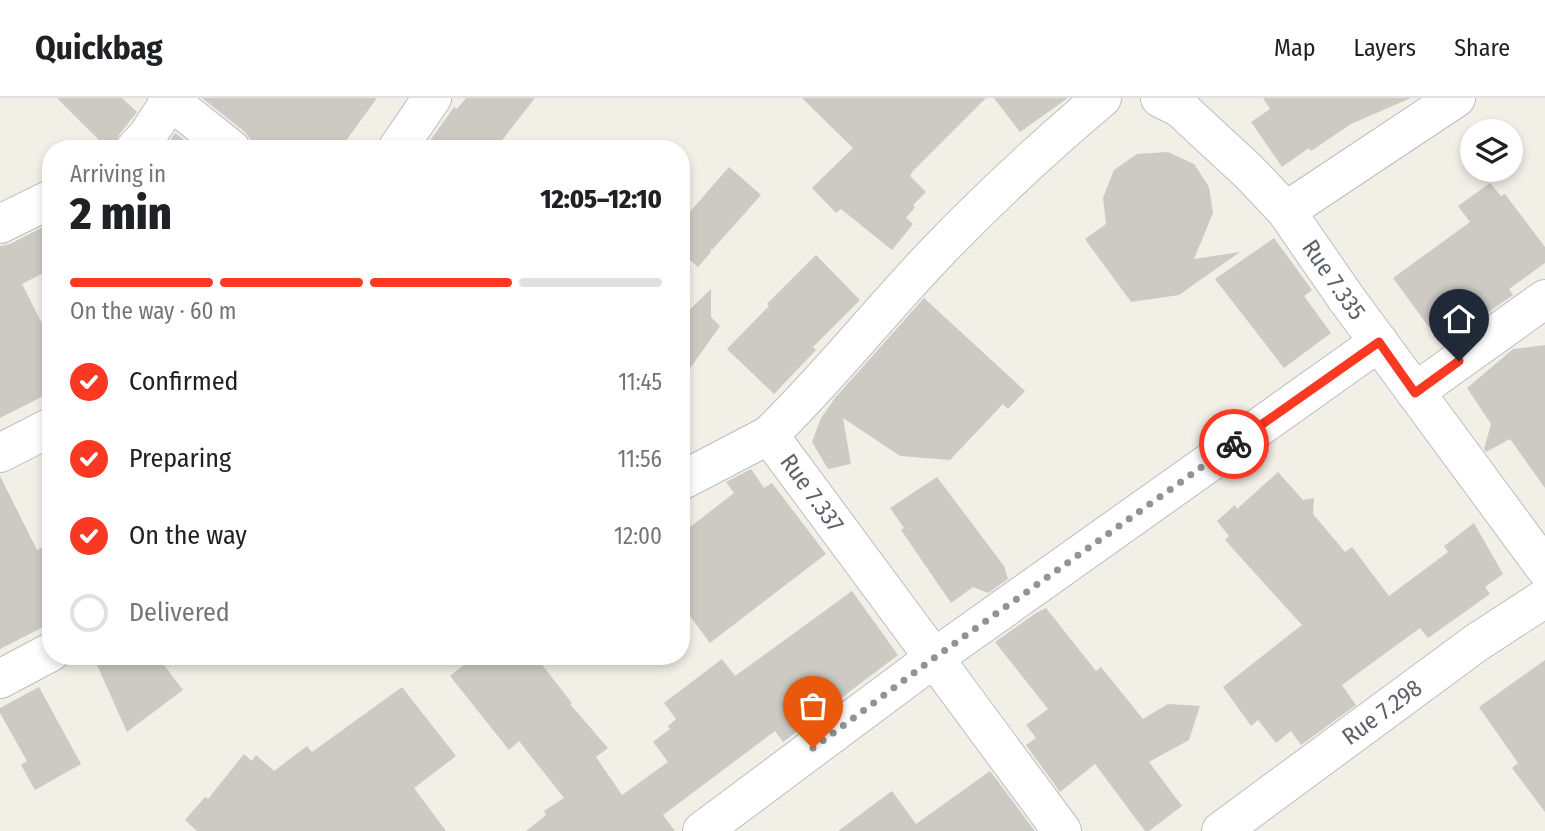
<!DOCTYPE html>
<html lang="en">
<head>
<meta charset="utf-8">
<style>
	:root { --surface:#fff; --page:#f6f6f6; --text:#202124; --muted:#757577; --line:#e0e0e0; --accent:#fb3822 }
	body { margin:0; font-family:"Fira Sans Condensed",sans-serif; background:var(--page); color:var(--text); height:100vh; display:flex; flex-direction:column; font-size:26px; white-space:nowrap }
	* { box-sizing:border-box; margin:0 }
	p { font-size:23px; color:var(--muted) }
	.icon { flex:none; width:38px; height:38px; fill:none; stroke:currentColor; stroke-width:2; stroke-linecap:round; stroke-linejoin:round }
	.map { position:relative; flex:1; overflow:hidden }
	.details { position:absolute; left:42px; top:42px; width:648px; height:525px; display:flex; flex-direction:column; background:var(--surface); border-radius:28px; box-shadow:0 4px 10px #0003 }
	.details>* { flex:none }
	.fabs { position:absolute; left:1460px; top:21px; display:grid; gap:14px }
	.fabs a { display:grid; place-items:center; width:63px; height:63px; border-radius:50%; background:var(--surface); box-shadow:0 4px 10px #0003; font-size:35px }
	.pin { position:absolute; display:grid; place-items:center; width:60px; height:60px; color:#fff; margin:-72px -30px; border-radius:50% 50% 50% 0; rotate:-45deg; box-shadow:0 0 7px #0007 }
	.pin .icon { rotate:45deg }
	.courier { position:absolute; display:grid; place-items:center; width:70px; height:70px; margin:-35px; border:5px solid #fb3822; border-radius:50%; background:#fff; color:#222; box-shadow:0 2px 9px #0007 }
	.head em { font-style:normal; font-weight:800 }
	.head div { display:flex; flex-direction:column-reverse }
	.head { display:flex; align-items:center; justify-content:space-between; height:119px; padding:0 28px }
	h1 { font-size:46px; font-weight:800; line-height:52px }
	.bar { display:grid; grid-template-columns:repeat(4,1fr); gap:10px 7px; align-content:center; height:84px; padding:0 28px }
	.bar i { height:9px; border-radius:5px; background:var(--line) }
	.bar .current { background:var(--accent) }
	.bar p { grid-column:span 4 }
	ol { padding:0 28px; list-style:none }
	li { display:flex; align-items:center; gap:21px; height:77px }
	li p { margin-inline-start:auto }
	li .icon { padding:7px; border-radius:50%; background:var(--accent); color:#fff; stroke-width:4 }
	li:last-child { color:var(--muted) }
	li i { width:38px; height:38px; border:4px solid var(--line); border-radius:50% }
	header { display:flex; align-items:center; gap:42px; box-sizing:border-box; height:98px; padding:0 35px; background:var(--surface); border-bottom:2px solid var(--line) }
	header strong { font-size:33px }
	nav { display:flex; gap:38px; margin-inline-start:auto; font-size:24px }
	.map>svg:first-child { display:block }
</style>
</head>
<body>
<header>
<strong>Quickbag</strong>
<nav><a>Map</a><a>Layers</a><a>Share</a></nav>
</header>
<div class="map">
<svg width="1545" height="733" viewBox="0 0 1545 733">
	<rect width="100%" height="100%" fill="#f1efe6"/>
	<!-- building -->
	<g fill="#cccac3">
		<polygon points="57,0 122,0 137,14 119,37 114,51 108,51"/>
		<polygon points="202,0 377,0 340,51 252,51 251,42 245,34"/>
		<polygon points="466,0 535,0 495,51 424,51 454,9 457,11"/>
		<polygon points="802,0 986,0 913,73 910,78 926,94 913,107 915,109 906,120 913,126 892,152 841,111 836,115 812,90 853,50"/>
		<polygon points="994,0 1068,0 1020,34"/>
		<polygon points="1263,0 1411,0 1351,26 1311,53 1309,50 1282,69 1251,24 1270,11"/>
		<polygon points="175,35 196,51 165,51"/>
		<polygon points="1168,54 1194,66 1209,89 1213,115 1194,161 1240,154 1179,197 1131,204 1085,141 1106,126 1103,100 1114,72 1137,56"/>
		<polygon points="729,69 761,97 712,152 710,150 711,154 698,169 681,154 681,124"/>
		<polygon points="1490,85 1501,98 1505,96 1545,149 1545,165 1509,191 1513,197 1473,225 1465,214 1434,236 1393,180 1470,124 1458,108"/>
		<polygon points="51,125 51,171 22,186 51,243 51,294 0,320 0,148 10,146"/>
		<polygon points="1274,140 1312,192 1304,198 1331,235 1284,270 1215,181"/>
		<polygon points="816,157 860,202 813,249 816,252 774,296 727,251 769,208 767,206"/>
		<polygon points="711,191 711,219 720,228 681,283 681,220"/>
		<polygon points="924,200 1025,293 1008,311 1003,306 950,362 900,358 843,320 851,366 828,371 812,344 821,320 835,300"/>
		<polygon points="1545,247 1545,390 1510,341 1486,354 1484,351 1491,326 1467,290 1513,251"/>
		<polygon points="751,371 764,390 772,385 826,456 710,545 681,506 681,436 734,395 726,384"/>
		<polygon points="1278,374 1303,402 1314,400 1313,416 1345,454 1352,449 1389,498 1448,454 1444,448 1474,425 1503,476 1485,489 1490,496 1428,540 1420,530 1342,587 1356,607 1301,647 1291,633 1276,645 1258,622 1251,628 1223,589 1302,527 1225,442 1229,438 1217,423 1235,407 1237,411"/>
		<polygon points="0,378 37,452 51,445 51,525 0,551"/>
		<polygon points="937,379 1004,468 1008,481 988,495 973,489 951,505 901,432 904,430 890,410"/>
		<polygon points="852,493 898,557 783,644 775,633 663,717 675,733 526,733 546,717 544,713 564,700 519,643 509,652 450,578 475,558 535,558 572,605 570,606 608,650 596,659 622,697 668,664 653,644 670,631 668,628 676,621 664,605 722,561 735,578"/>
		<polygon points="1046,510 1096,573 1101,569 1143,621 1168,606 1200,608 1189,642 1149,664 1182,708 1149,733 1145,733 1095,666 1060,694 1026,647 1036,640 1026,627 1048,611 995,544 1036,515"/>
		<polygon points="93,558 157,558 183,592 127,634"/>
		<polygon points="1545,562 1545,714 1512,670 1518,665 1479,609"/>
		<polygon points="39,589 81,666 35,692 21,667 27,663 0,615 0,610"/>
		<polygon points="402,589 456,658 414,690 446,733 197,733 185,722 205,699 208,701 244,656 252,663 256,657 274,673 307,648 312,654"/>
		<polygon points="990,673 1035,733 838,733 892,693 916,726"/>
	</g>
	<g fill="none" stroke-linecap="round" stroke-linejoin="round">
		<!-- minor casing -->
		<g stroke="#babec3" stroke-width="40">
			<g id="minor">
				<polyline points="167,0 231,51"/>
				<path id="s1" d="M 1160,0 L 1180,10 L 1249,74 L 1286,113 L 1346,200 L 1545,470"/>
				<polyline points="135,51 147,38 172,0"/>
				<polyline points="397,51 432,0"/>
				<polyline points="1286,113 1456,0"/>
				<polyline points="0,126 51,101"/>
				<polyline points="1415,294 1545,201"/>
				<polyline points="0,355 51,329"/>
				<polyline points="681,383 769,337"/>
				<polyline points="0,581 51,554"/>
				<polyline points="702,733 934,560 1379,244"/>
				<path d="M 1062,733 L 769,337 C 829,279 880,213 938,153 C 990,99 1045,48 1102,0"/>
				<path id="s2" d="M 1221,733 L 1476,545 L 1545,500"/>
			</g>
		</g>
		<!-- minor -->
		<use href="#minor" stroke="#fff" stroke-width="38"/>
	</g>
	<g fill="none" stroke-linecap="round" stroke-linejoin="round">
		<!-- done -->
		<polyline stroke="#919394" stroke-width="7" stroke-dasharray="0 12.6" points="813,650 934,560 1234,346"/>
		<!-- route -->
		<polyline stroke="#fb3822" stroke-width="9" points="1234,346 1379,244 1415,295 1459,263"/>
	</g>
	<g text-anchor="middle" stroke-width="7" stroke-linejoin="round" paint-order="stroke">
		<!-- street labels -->
		<g font-size="24" fill="#5d6268" stroke="#fff">
			<text dy="8" stroke="none"><textPath href="#s1" startOffset="254">Rue 7.335</textPath></text>
			<text transform="translate(812 395) rotate(54)" y="8">Rue 7.337</text>
			<text dy="8" stroke="none"><textPath href="#s2" startOffset="200">Rue 7.298</textPath></text>
		</g>
	</g>
</svg>
<div class="fabs">
<a><svg class="icon" aria-label="layers" viewBox="0 0 24 24"><path d="M12 4l9 5-9 5-9-5zM3 14l9 5 9-5"/></svg></a>
</div>
<div class="pin" style="left:813px;top:650px;background:#ea580c"><svg class="icon" aria-label="bag" viewBox="0 0 24 24"><path d="M5 8h14l-1 12H6zM9 8a3 3 0 0 1 6 0"/></svg></div>
<div class="pin" style="left:1459px;top:263px;background:#1f2937"><svg class="icon" aria-label="home" viewBox="0 0 24 24"><path d="M3 11l9-7 9 7M6 9v11h12V9"/></svg></div>
<div class="courier" style="left:1234px;top:346px"><svg class="icon" aria-label="bike" viewBox="0 0 24 24"><circle cx="6" cy="16" r="4"/><circle cx="18" cy="16" r="4"/><path d="M6 16l4-8h5l3 8M10 8l3 8H6M13 5h3"/></svg></div>
<section class="details">
<div class="head"><div><h1>2 min</h1><p>Arriving in</p></div><em>12:05–12:10</em></div>
<div class="bar"><i class="current"></i><i class="current"></i><i class="current"></i><i></i><p>On the way · 60 m</p></div>
<ol>
<li><svg class="icon" aria-label="check" viewBox="0 0 24 24"><path d="M5 12l5 5 9-10"/></svg>Confirmed<p>11:45</p></li>
<li><svg class="icon" aria-label="check" viewBox="0 0 24 24"><path d="M5 12l5 5 9-10"/></svg>Preparing<p>11:56</p></li>
<li><svg class="icon" aria-label="check" viewBox="0 0 24 24"><path d="M5 12l5 5 9-10"/></svg>On the way<p>12:00</p></li>
<li><i></i>Delivered</li>
</ol>
</section>
</div>
</body>
</html>
